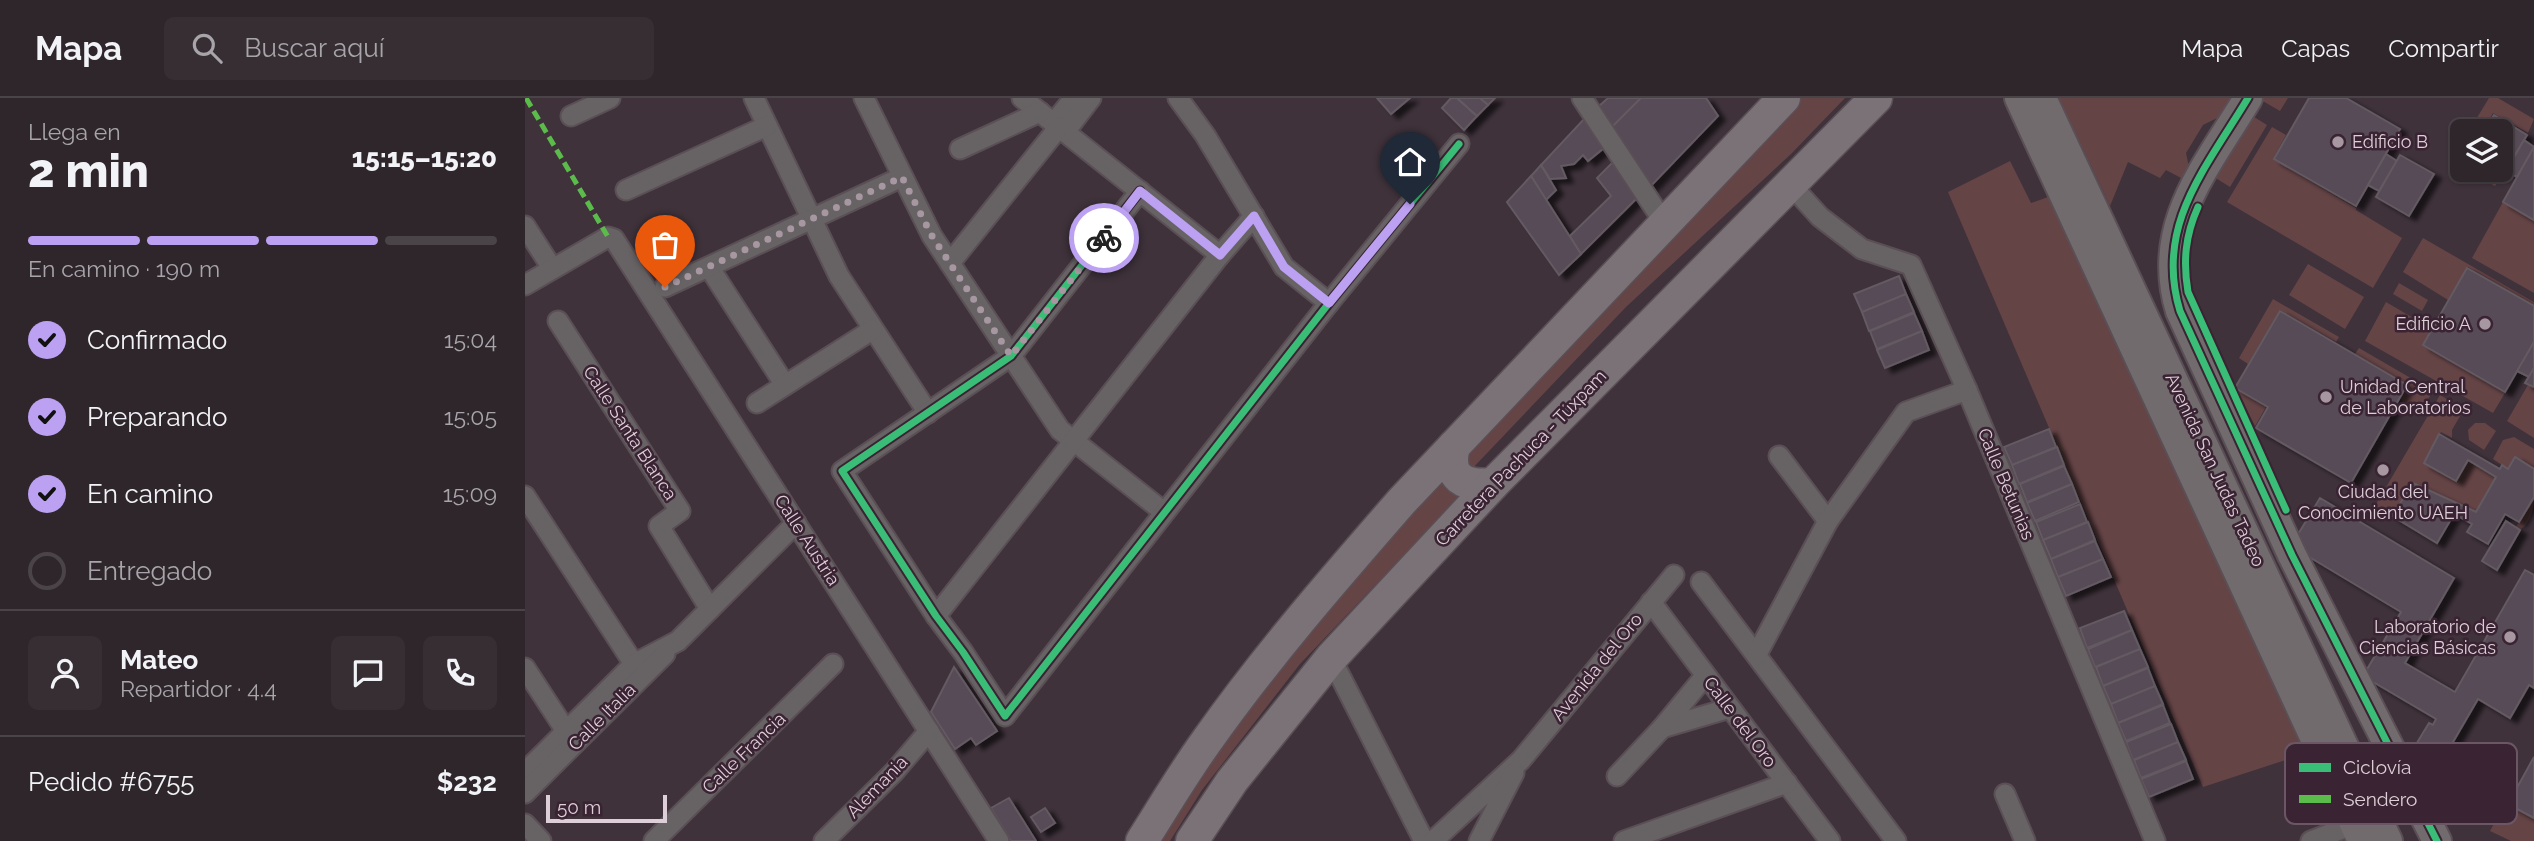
<!DOCTYPE html>
<html lang="es">
<head>
<meta charset="utf-8">
<style>
	:root { --surface:#2f262c; --page:#372e34; --text:#f1f3f6; --muted:#a7a5a9; --line:#4a4348; --accent:#bca0f2 }
	body { margin:0; font-family:Raleway,sans-serif; background:var(--page); color:var(--text); height:100vh; display:flex; flex-direction:column; font-size:26px; white-space:nowrap }
	* { box-sizing:border-box; margin:0 }
	p { font-size:23px; color:var(--muted) }
	.icon { flex:none; width:38px; height:38px; fill:none; stroke:currentColor; stroke-width:2; stroke-linecap:round; stroke-linejoin:round }
	.map { position:relative; flex:1; overflow:hidden }
	.panel { display:flex; flex-direction:column; background:var(--surface); width:525px }
	.panel>* { flex:none }
	.buttons { position:absolute; left:1925px; top:21px; display:grid; gap:14px }
	.buttons a { display:grid; place-items:center; width:63px; height:63px; border-radius:10px; background:var(--surface); box-shadow:0 2px 5px #0004,0 0 0 2px var(--line); font-size:35px }
	.scale { position:absolute; left:21px; bottom:18px; width:121px; box-sizing:border-box; padding-left:7px; border:4px solid #ddced8; border-top:0; font-size:19px; line-height:24px; white-space:nowrap; color:#ddced8; -webkit-text-stroke:5px #3a2333; paint-order:stroke }
	.pin { position:absolute; display:grid; place-items:center; width:60px; height:60px; color:#fff; margin:-72px -30px; border-radius:50% 50% 50% 0; rotate:-45deg; box-shadow:0 0 7px #0007 }
	.pin .icon { rotate:45deg }
	.courier { position:absolute; display:grid; place-items:center; width:70px; height:70px; margin:-35px; border:5px solid #bca0f2; border-radius:50%; background:#fff; color:#222; box-shadow:0 2px 9px #0007 }
	.overview em { font-style:normal; font-weight:800 }
	.overview div { display:flex; flex-direction:column-reverse }
	.overview { display:flex; align-items:center; justify-content:space-between; height:119px; padding:0 28px }
	h1 { font-size:46px; font-weight:800; line-height:52px }
	.bar { display:grid; grid-template-columns:repeat(4,1fr); gap:10px 7px; align-content:center; height:84px; padding:0 28px }
	.bar i { height:9px; border-radius:5px; background:var(--line) }
	.bar .selected { background:var(--accent) }
	.bar p { grid-column:span 4 }
	.line { display:flex; align-items:center; gap:18px; padding:0 28px; border-top:2px solid var(--line) }
	.line div { flex:1 }
	.round { display:grid; place-items:center; flex:none; width:74px; height:74px; border-radius:10px; background:var(--page) }
	ol { padding:0 28px; list-style:none }
	li { display:flex; align-items:center; gap:21px; height:77px }
	li p { margin-inline-start:auto }
	li .icon { padding:7px; border-radius:50%; background:var(--accent); color:#111; stroke-width:4 }
	li:last-child { color:var(--muted) }
	li i { width:38px; height:38px; border:4px solid var(--line); border-radius:50% }
	header { display:flex; align-items:center; gap:42px; box-sizing:border-box; height:98px; padding:0 35px; background:var(--surface); border-bottom:2px solid var(--line) }
	header strong { font-size:33px }
	nav { display:flex; gap:38px; margin-inline-start:auto; font-size:24px }
	.search { width:490px; height:63px; background:var(--page); display:flex; align-items:center; gap:18px; box-sizing:border-box; padding:0 24px; border-radius:10px; color:var(--muted); font-size:26px }
	main { display:flex; flex:1; min-height:0 }
	.map>svg:first-child { display:block }
</style>
</head>
<body>
<header>
<strong>Mapa</strong>
<div class="search"><svg class="icon" aria-label="search" viewBox="0 0 24 24"><circle cx="10" cy="10" r="6"/><path d="M15 15l6 6"/></svg>Buscar aquí</div>
<nav><a>Mapa</a><a>Capas</a><a>Compartir</a></nav>
</header>
<main>
<section class="panel">
<div class="overview"><div><h1>2 min</h1><p>Llega en</p></div><em>15:15–15:20</em></div>
<div class="bar"><i class="selected"></i><i class="selected"></i><i class="selected"></i><i></i><p>En camino · 190 m</p></div>
<ol>
<li><svg class="icon" aria-label="check" viewBox="0 0 24 24"><path d="M5 12l5 5 9-10"/></svg>Confirmado<p>15:04</p></li>
<li><svg class="icon" aria-label="check" viewBox="0 0 24 24"><path d="M5 12l5 5 9-10"/></svg>Preparando<p>15:05</p></li>
<li><svg class="icon" aria-label="check" viewBox="0 0 24 24"><path d="M5 12l5 5 9-10"/></svg>En camino<p>15:09</p></li>
<li><i></i>Entregado</li>
</ol>
<div class="line" style="height:126px"><a class="round"><svg class="icon" aria-label="person" viewBox="0 0 24 24"><circle cx="12" cy="8" r="4"/><path d="M4 21q1-7 8-7t8 7"/></svg></a><div><b>Mateo</b><p>Repartidor · 4.4</p></div><a class="round"><svg class="icon" aria-label="chat" viewBox="0 0 24 24"><path d="M4 5h16v11H9l-5 4z"/></svg></a><a class="round"><svg class="icon" aria-label="phone" viewBox="0 0 24 24"><path d="M5 4h4l2 5-3 2q2 4 5 5l2-3 5 2v4C11 20 4 13 5 4z"/></svg></a></div>
<div class="line" style="height:91px"><div>Pedido #6755</div><b>$232</b></div>
</section>
<div class="map">
<svg width="2009" height="743" viewBox="0 0 2009 743">
	<defs>
		<filter id="shadow"><feDropShadow dx="7" dy="4.5" stdDeviation="2" flood-color="#0009"/></filter>
	</defs>
	<rect width="100%" height="100%" fill="#3f323b"/>
	<!-- green -->
	<g fill="#654446">
		<polygon points="1264,0 1320,0 1266,56 1101,209 945,373 933,361"/>
		<polygon points="1534,0 1707,0 1696,18 1678,27 1661,55 1664,69 1658,81 1641,72 1635,80 1603,64 1585,108"/>
		<polygon points="1737,0 1763,0 1755,13 1736,2"/>
		<polygon points="1964,0 1973,0 2009,21 2003,35 1968,15 1958,33 1944,33"/>
		<polygon points="1726,17 1742,27 1705,89 1689,79"/>
		<polygon points="1747,29 1761,37 1748,61 1831,110 1831,112 1877,140 1848,190 1702,104"/>
		<polygon points="1485,63 1506,105 1523,99 1782,655 1678,689 1423,94"/>
		<polygon points="1941,72 1963,72 1976,79 1970,88"/>
		<polygon points="1978,104 2009,122 2009,195 1947,160"/>
		<polygon points="1898,140 2009,204 2009,207 1943,169 1923,202 1878,174"/>
		<polygon points="1783,166 1839,199 1820,231 1764,197"/>
		<polygon points="1874,185 1903,202 1897,213 1868,196"/>
		<polygon points="1748,201 1814,239 1811,244 1755,212 1723,266 1714,260"/>
		<polygon points="1861,204 1907,231 1898,247 1980,295 1968,315 1840,243"/>
		<polygon points="1834,250 1908,293 1896,313 1876,302 1883,287 1830,256"/>
		<polygon points="2003,287 2009,290 2009,340 1982,323"/>
		<polygon points="1712,292 1741,309 1730,328"/>
		<polygon points="1915,297 1939,311 1927,332 1927,340 1916,334 1899,365 1930,383 1943,362 1971,379 1951,414 1888,385 1867,418 1850,408"/>
		<polygon points="1950,325 1960,325 1971,333 1959,352 1944,342 1943,332"/>
		<polygon points="1989,339 2009,351 2009,371 1990,360 1983,371 1968,361 1978,342"/>
		<polygon points="915,369 940,393 775,566 677,692 645,743 625,743 663,681"/>
		<path d="M 2009,399 C 2009,412 2006,424 1995,432 L 1991,429 Z"/>
		<polygon points="1980,705 2009,721 2009,743 1986,743 1965,733"/>
	</g>
	<!-- building -->
	<g fill="#574b56" stroke="#635a62" stroke-width="2" filter="url(#shadow)">
		<polygon points="852,0 885,0 866,16"/>
		<polygon points="926,0 932,0 952,18 939,32 917,10"/>
		<polygon points="932,0 955,0 963,7 952,18"/>
		<polygon points="955,0 970,0 963,7"/>
		<polygon points="1083,0 1116,0 1085,31 1072,10"/>
		<polygon points="1116,0 1181,0 1193,18 1124,90 1085,31"/>
		<polygon points="1784,0 1821,0 1875,31 1831,108 1749,61"/>
		<polygon points="1969,17 2002,37 1977,78 1966,72 1976,72 1976,33 1959,33"/>
		<polygon points="1059,21 1079,50 1063,63 1058,57 1049,66 1036,68 1041,80 1025,81 1016,67"/>
		<polygon points="1999,42 2009,49 1992,79 1981,73"/>
		<polygon points="2009,49 2009,122 1978,104"/>
		<polygon points="1861,56 1872,63 1854,93 1843,87"/>
		<polygon points="1875,57 1909,76 1884,118 1851,99"/>
		<polygon points="1088,64 1112,100 1056,156 1045,138 1086,98 1072,80"/>
		<polygon points="1016,67 1031,92 1021,102 1006,78"/>
		<polygon points="1006,78 1056,156 1034,177 982,104"/>
		<polygon points="1942,170 2009,208 2009,244 1980,294 1898,247"/>
		<polygon points="1374,178 1381,196 1337,214 1329,196"/>
		<polygon points="1381,196 1389,214 1344,233 1337,214"/>
		<polygon points="1755,213 1882,287 1826,385 1731,330 1743,309 1710,290"/>
		<polygon points="1389,215 1397,233 1352,251 1345,233"/>
		<polygon points="1397,233 1404,252 1360,270 1352,252"/>
		<polygon points="2009,244 2009,270 2004,279 1992,273"/>
		<polygon points="2009,270 2009,289 2000,285"/>
		<polygon points="1524,331 1531,349 1487,367 1479,349"/>
		<polygon points="1914,336 1975,371 1977,367 1983,371 1990,359 2009,371 2009,399 1994,424 1980,416 1963,446 1942,434 1947,426 1929,416 1912,445 1867,418 1888,385 1951,414 1971,379 1943,362 1931,383 1899,365"/>
		<polygon points="1532,349 1539,367 1494,386 1487,367"/>
		<polygon points="1539,368 1547,386 1502,404 1495,386"/>
		<polygon points="1547,386 1554,404 1510,423 1502,405"/>
		<polygon points="1795,400 1929,480 1880,565 1930,594 2000,472 2009,477 2009,590 2004,587 1985,620 1953,601 1928,644 1956,661 1936,695 1888,667 1890,662 1884,658 1904,625 1908,627 1911,621 1838,578 1876,514 1766,448"/>
		<polygon points="1555,406 1562,424 1518,442 1511,424"/>
		<polygon points="1981,423 1995,432 1972,472 1957,463"/>
		<polygon points="1563,424 1570,442 1526,461 1518,442"/>
		<polygon points="1570,443 1578,461 1533,479 1526,461"/>
		<polygon points="1578,461 1586,479 1541,498 1533,479"/>
		<polygon points="1599,513 1607,532 1562,550 1555,530"/>
		<polygon points="1607,532 1615,551 1570,569 1563,551"/>
		<polygon points="1615,551 1623,569 1578,588 1571,569"/>
		<polygon points="429,569 472,633 451,647 446,640 430,651 406,614"/>
		<polygon points="1623,570 1630,588 1586,606 1578,588"/>
		<polygon points="1630,588 1638,606 1593,625 1586,606"/>
		<polygon points="1638,607 1645,625 1601,643 1593,625"/>
		<polygon points="1646,626 1653,644 1608,662 1601,644"/>
		<polygon points="1653,644 1661,662 1616,680 1609,662"/>
		<polygon points="2009,659 2009,720 1983,706"/>
		<polygon points="1661,663 1668,681 1624,699 1616,681"/>
		<polygon points="484,700 511,743 486,743 466,710"/>
		<polygon points="520,710 530,725 516,734 506,719"/>
	</g>
	<g fill="none" stroke-linecap="round" stroke-linejoin="round">
		<!-- street casing -->
		<g stroke="#5b4f56" stroke-width="23">
			<g id="street">
				<polyline points="229,0 314,178 403,315"/>
				<polyline points="339,0 407,138 535,332 639,414"/>
				<polyline points="497,0 695,157"/>
				<polyline points="653,0 680,37 759,169 804,205"/>
				<polyline points="1057,0 1140,126"/>
				<polyline points="46,18 85,0"/>
				<polyline points="529,25 549,0"/>
				<polyline points="540,34 566,0"/>
				<polyline points="435,51 515,14"/>
				<polyline points="1266,87 1295,119 1337,151 1386,167 1442,292 1630,743"/>
				<polyline points="101,92 242,28"/>
				<polyline points="615,93 486,258 317,373 411,518 438,554 480,618 804,205 934,46"/>
				<polyline points="0,128 27,170"/>
				<polyline points="425,165 534,29"/>
				<polyline points="184,169 260,287"/>
				<polyline points="0,187 83,139 89,141 474,743"/>
				<polyline points="140,189 377,79"/>
				<polyline points="33,223 155,413 134,428 185,511"/>
				<polyline points="232,305 347,232"/>
				<polyline points="1254,358 1303,423"/>
				<polyline points="0,398 109,566"/>
				<polyline points="1176,484 1371,743"/>
				<polyline points="1126,504 1305,743"/>
				<polyline points="411,518 695,157 729,118"/>
				<polyline points="1232,556 1303,423 1381,314 1442,292"/>
				<polyline points="806,560 899,743"/>
				<polyline points="0,570 41,633"/>
				<polyline points="1137,630 1205,610"/>
				<polyline points="0,674 109,566 153,543 271,425"/>
				<polyline points="1092,678 1137,630 1180,578"/>
				<polyline points="0,695 140,556"/>
				<polyline points="1480,696 1500,743"/>
				<polyline points="0,726 16,743"/>
				<polyline points="129,743 308,566"/>
				<polyline points="299,743 369,674 404,633"/>
				<polyline points="908,743 996,662 1149,477"/>
				<polyline points="954,743 989,675"/>
				<polyline points="1099,743 1262,685"/>
				<polyline points="1786,743 1840,722"/>
			</g>
		</g>
		<!-- secondary casing -->
		<g stroke="#5b4f56" stroke-width="32">
			<g id="secondary">
				<polyline points="1494,0 1837,743"/>
				<polyline points="1517,0 1863,743"/>
				<path d="M 1723,0 C 1681,70 1629,128 1655,213 L 1767,457 L 1912,743"/>
			</g>
		</g>
		<!-- primary casing -->
		<g stroke="#5b4f56" stroke-width="35">
			<g id="primary">
				<path d="M 929,348 C 921,380 939,389 968,386"/>
				<path d="M 617,743 C 638,710 658,676 681,644 C 741,559 809,481 877,403 L 1259,0"/>
				<polyline points="667,743 707,683 806,560 968,386 1351,0"/>
			</g>
		</g>
		<!-- street -->
		<use href="#street" stroke="#676264" stroke-width="19"/>
		<!-- secondary -->
		<use href="#secondary" stroke="#726b6e" stroke-width="28"/>
		<!-- primary -->
		<use href="#primary" stroke="#7a7276" stroke-width="32"/>
		<!-- quiet -->
		<polyline stroke="#5cbc4b" stroke-width="5" stroke-dasharray="10 5" stroke-linecap="butt" points="1,0 83,139"/>
		<!-- cycleway casing -->
		<g stroke="#3a2333" stroke-width="11">
			<g id="cycleway">
				<path d="M 1723,0 C 1681,70 1629,128 1655,213 L 1767,457 L 1912,743"/>
				<polyline points="615,93 486,258 317,373 411,518 438,554 480,618 804,205 934,46"/>
				<path d="M 1673,109 C 1660,138 1658,164 1663,194 L 1761,412"/>
			</g>
		</g>
		<!-- cycleway -->
		<use href="#cycleway" stroke="#3abd76" stroke-width="7"/>
	</g>
	<g fill="none" stroke-linecap="round" stroke-linejoin="round">
		<!-- done -->
		<polyline stroke="#a697a1" stroke-width="7" stroke-dasharray="0 12.6" points="140,189 377,79 407,138 486,258 579,140"/>
		<!-- route -->
		<polyline stroke="#bca0f2" stroke-width="9" points="579,140 615,93 695,157 729,118 759,169 804,205 885,106"/>
	</g>
	<!-- markers -->
	<g fill="#a697a1" stroke="#3a2333" stroke-width="2.5">
		<circle cx="1813" cy="44" r="7"/>
		<circle cx="1960" cy="226" r="7"/>
		<circle cx="1801" cy="299" r="7"/>
		<circle cx="1858" cy="372" r="7"/>
		<circle cx="1985" cy="539" r="7"/>
	</g>
	<g text-anchor="middle" stroke-width="5" stroke-linejoin="round" paint-order="stroke">
		<!-- poi labels -->
		<g font-size="18" fill="#ddced8" stroke="#3a2333" text-anchor="start">
			<text x="1827" y="50">Edificio B</text>
			<text x="1946" y="232" text-anchor="end">Edificio A</text>
			<text x="1815" y="295">Unidad Central<tspan x="1815" dy="21">de Laboratorios</tspan></text>
			<text x="1858" y="400" text-anchor="middle">Ciudad del<tspan x="1858" dy="21">Conocimiento UAEH</tspan></text>
			<text x="1971" y="535" text-anchor="end">Laboratorio de<tspan x="1971" dy="21">Ciencias Básicas</tspan></text>
		</g>
		<!-- street labels -->
		<g font-size="18" fill="#ddced8" stroke="#3a2333">
			<text transform="translate(105 335) rotate(57)" y="6">Calle Santa Blanca</text>
			<text transform="translate(996 360) rotate(-46)" y="6">Carretera Pachuca - Túxpam</text>
			<text transform="translate(1690 372) rotate(65)" y="6">Avenida San Judas Tadeo</text>
			<text transform="translate(1481 386) rotate(67)" y="6">Calle Betunias</text>
			<text transform="translate(282 442) rotate(57)" y="6">Calle Austria</text>
			<text transform="translate(1072 569) rotate(-51)" y="6">Avenida del Oro</text>
			<text transform="translate(77 619) rotate(-45)" y="6">Calle Italia</text>
			<text transform="translate(1215 624) rotate(53)" y="6">Calle del Oro</text>
			<text transform="translate(219 655) rotate(-44)" y="6">Calle Francia</text>
			<text transform="translate(352 689) rotate(-46)" y="6">Alemania</text>
		</g>
	</g>
	<!-- legend -->
	<rect x="1760" y="645" width="232" height="81" rx="10" fill="#3a2333" stroke="#6b5665" stroke-width="2"/>
	<rect x="1774" y="665" width="32" height="9" fill="#3abd76"/>
	<rect x="1774" y="697" width="32" height="8" fill="#5cbc4b"/>
	<g font-size="19" fill="#ddced8">
		<text x="1818" y="676">Ciclovía</text>
		<text x="1818" y="708">Sendero</text>
	</g>
</svg>
<div class="buttons">
<a><svg class="icon" aria-label="layers" viewBox="0 0 24 24"><path d="M12 4l9 5-9 5-9-5zM3 14l9 5 9-5"/></svg></a>
</div>
<div class="scale">50 m</div>
<div class="pin" style="left:140px;top:189px;background:#ea580c"><svg class="icon" aria-label="bag" viewBox="0 0 24 24"><path d="M5 8h14l-1 12H6zM9 8a3 3 0 0 1 6 0"/></svg></div>
<div class="pin" style="left:885px;top:106px;background:#1f2937"><svg class="icon" aria-label="home" viewBox="0 0 24 24"><path d="M3 11l9-7 9 7M6 9v11h12V9"/></svg></div>
<div class="courier" style="left:579px;top:140px"><svg class="icon" aria-label="bike" viewBox="0 0 24 24"><circle cx="6" cy="16" r="4"/><circle cx="18" cy="16" r="4"/><path d="M6 16l4-8h5l3 8M10 8l3 8H6M13 5h3"/></svg></div>
</div>
</main>
</body>
</html>
